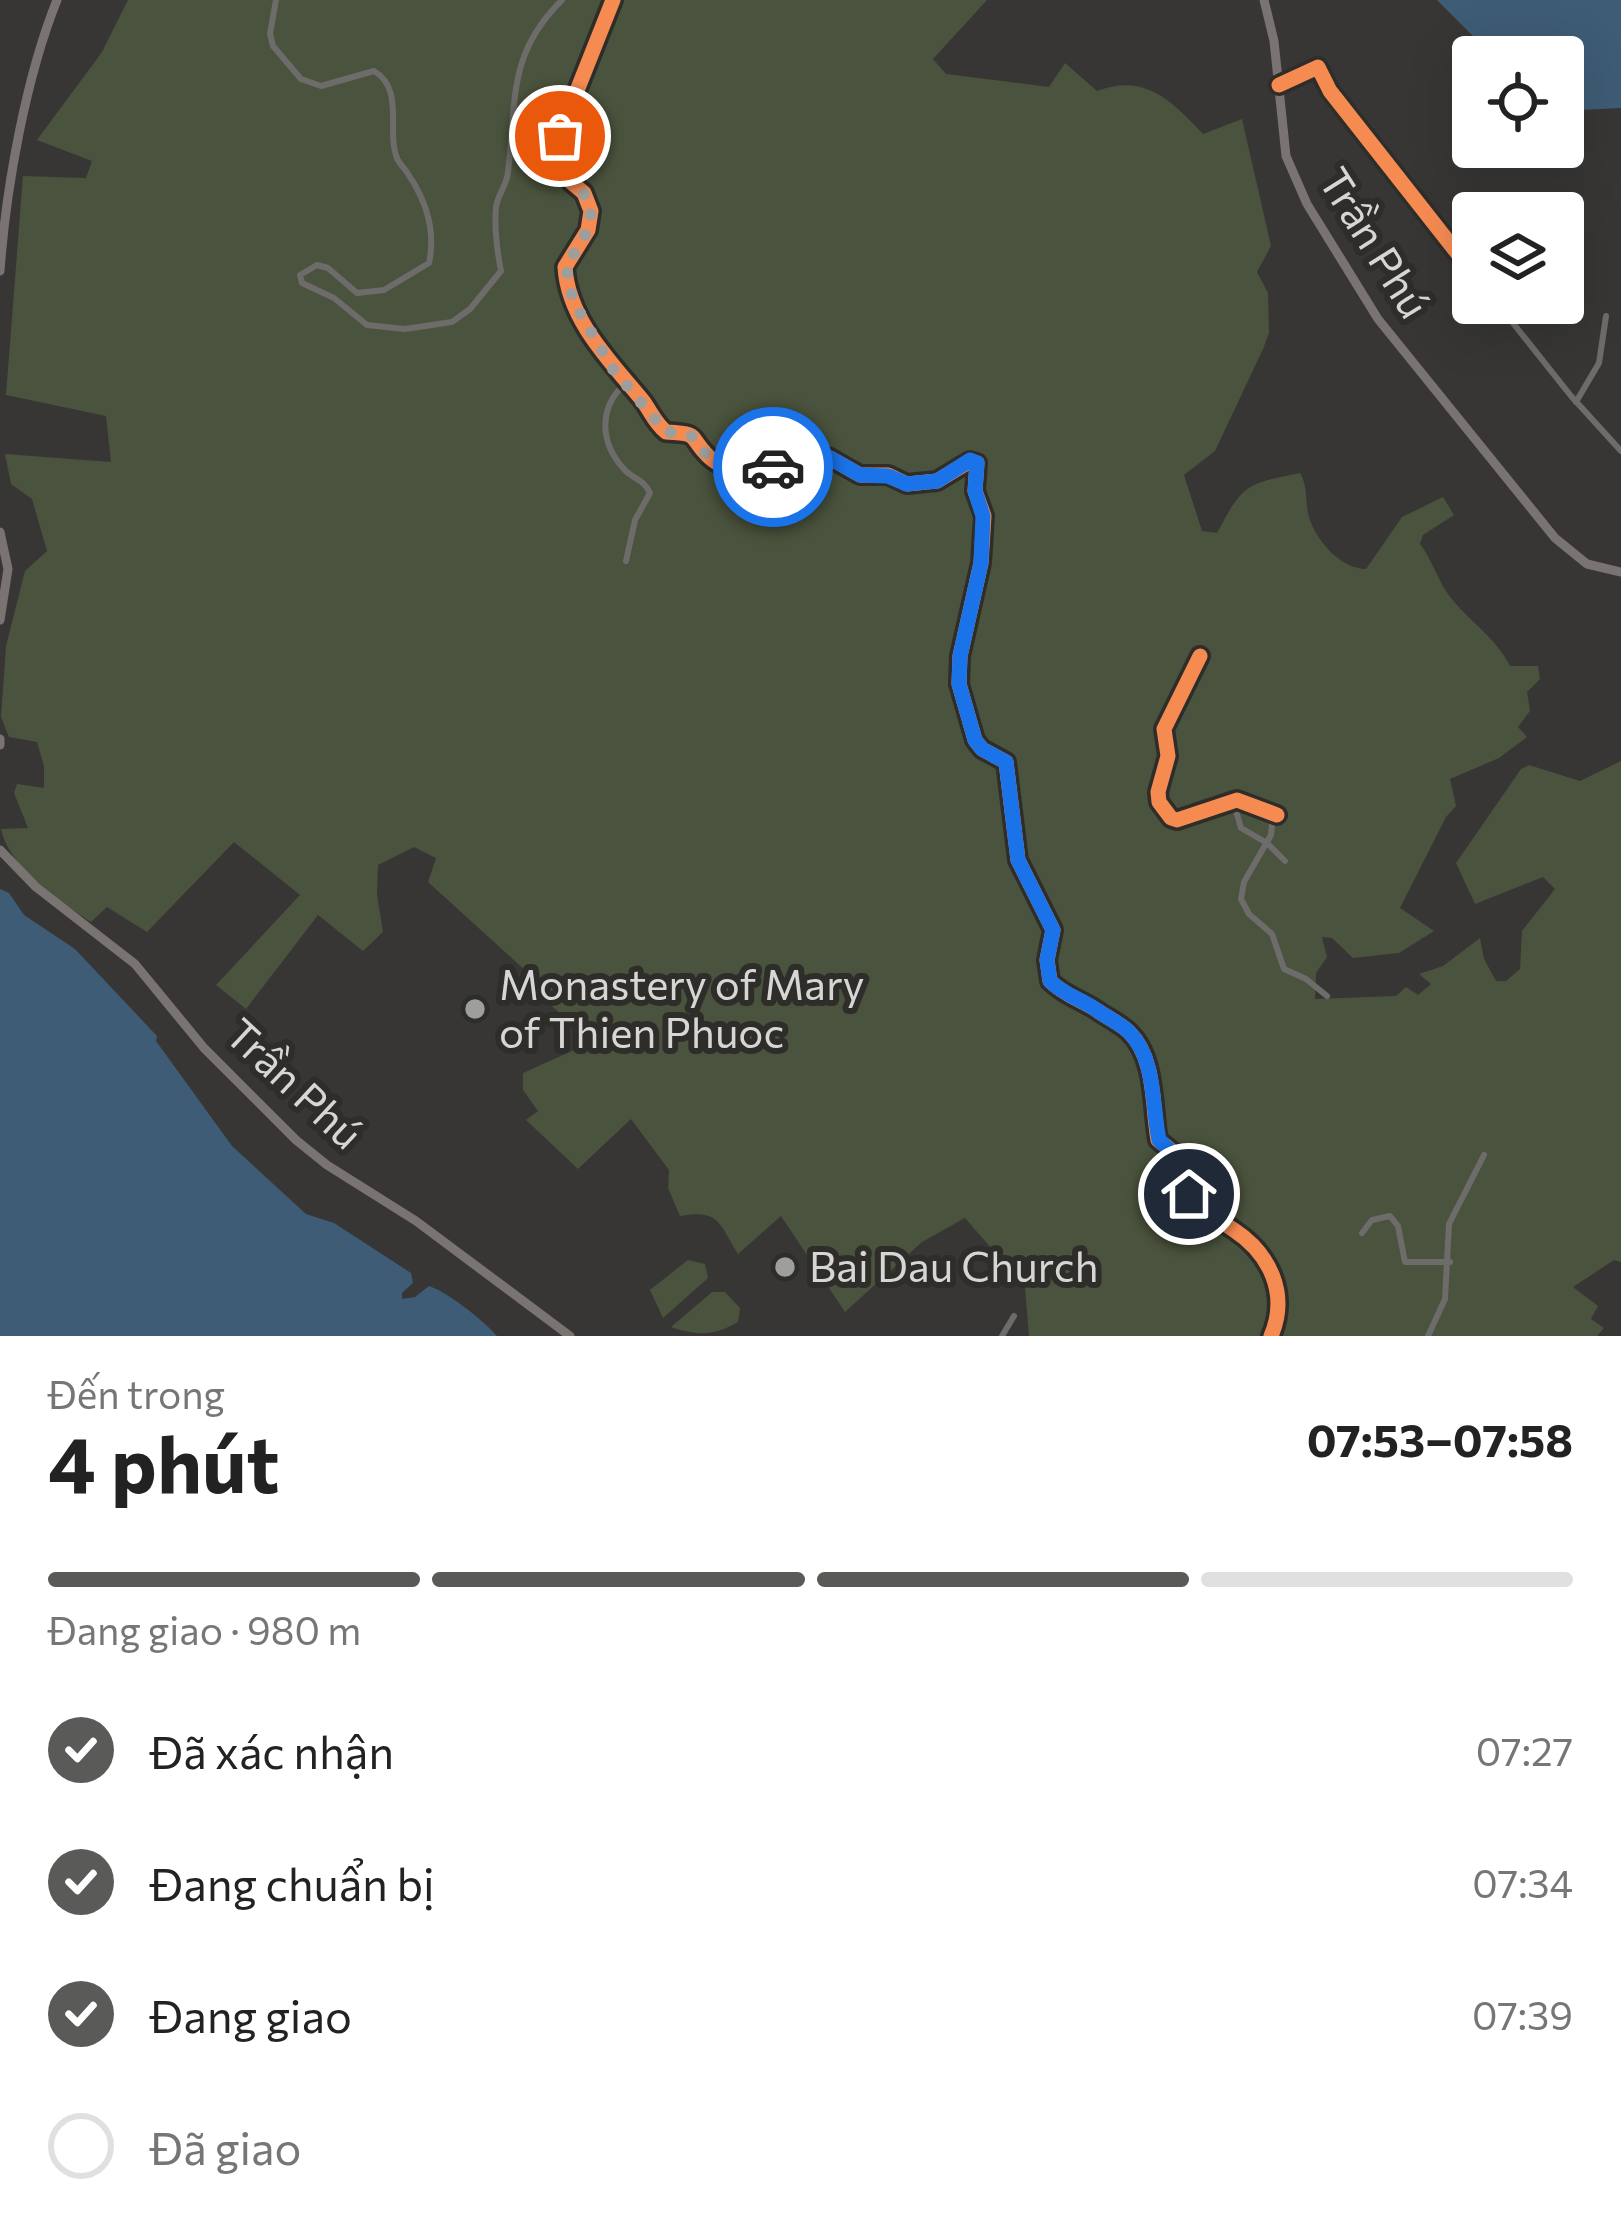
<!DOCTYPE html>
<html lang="vi">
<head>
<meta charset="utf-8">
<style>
	:root { --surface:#fff; --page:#f6f6f6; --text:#222; --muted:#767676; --line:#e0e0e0; --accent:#5a5a59 }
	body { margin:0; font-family:Commissioner,sans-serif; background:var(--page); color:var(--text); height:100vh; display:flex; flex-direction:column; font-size:45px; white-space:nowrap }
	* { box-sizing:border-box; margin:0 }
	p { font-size:39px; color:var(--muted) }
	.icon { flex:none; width:66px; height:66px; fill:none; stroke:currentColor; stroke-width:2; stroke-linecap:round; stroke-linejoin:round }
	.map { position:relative; height:1336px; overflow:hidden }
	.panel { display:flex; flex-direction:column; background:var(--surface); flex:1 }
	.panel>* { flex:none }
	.controls { position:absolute; left:1452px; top:36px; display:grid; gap:24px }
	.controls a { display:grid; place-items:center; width:132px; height:132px; border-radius:12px; background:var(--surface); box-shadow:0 12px 48px #0002; font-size:60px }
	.pin { position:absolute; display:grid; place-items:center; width:102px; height:102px; color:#fff; margin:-51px; border:6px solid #fff; border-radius:50%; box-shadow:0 3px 12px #0007 }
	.courier { position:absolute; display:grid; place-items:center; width:120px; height:120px; margin:-60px; border:9px solid #1a73e8; border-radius:50%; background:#fff; color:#222; box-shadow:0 3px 15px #0007 }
	.summary em { font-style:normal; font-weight:700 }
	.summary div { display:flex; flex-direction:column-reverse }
	.summary { display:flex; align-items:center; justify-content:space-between; height:204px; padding:0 48px }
	h1 { font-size:78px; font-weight:700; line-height:90px }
	.bar { display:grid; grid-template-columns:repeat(4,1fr); gap:18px 12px; align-content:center; height:144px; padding:0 48px }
	.bar i { height:15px; border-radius:9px; background:var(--line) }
	.bar .on { background:var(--accent) }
	.bar p { grid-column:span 4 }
	ol { padding:0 48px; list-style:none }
	li { display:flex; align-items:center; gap:36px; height:132px }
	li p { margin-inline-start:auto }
	li .icon { padding:12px; border-radius:50%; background:var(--accent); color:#fff; stroke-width:4 }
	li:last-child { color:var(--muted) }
	li i { width:66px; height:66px; border:6px solid var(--line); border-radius:50% }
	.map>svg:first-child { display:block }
</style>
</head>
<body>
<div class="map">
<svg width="1621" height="1336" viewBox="0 0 1621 1336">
	<rect width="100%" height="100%" fill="#373635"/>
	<!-- green -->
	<g fill="#4a533d">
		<path d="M 128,0 L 987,0 L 933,59 L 946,74 L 1049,87 L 1065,63 L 1097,91 C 1145,73 1171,100 1203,134 L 1242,119 L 1271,246 L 1257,272 L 1268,293 L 1269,333 L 1263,349 L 1215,451 L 1184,475 L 1202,531 L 1217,533 C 1243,484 1246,484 1300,473 C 1309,488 1304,503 1310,520 C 1318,543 1342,569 1366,569 L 1402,517 L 1443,497 L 1454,515 L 1423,535 L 1420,544 C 1432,560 1437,578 1448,594 C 1467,620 1495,636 1510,666 L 1538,666 L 1540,679 L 1527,692 L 1530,711 L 1518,727 L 1527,737 L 1499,758 L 1450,779 L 1456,806 L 1446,817 L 1400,908 L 1434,931 L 1399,953 L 1353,958 L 1332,938 L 1322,937 L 1327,957 L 1316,973 L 1315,999 L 1396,996 L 1406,987 L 1418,995 L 1431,984 L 1419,974 L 1443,966 L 1480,938 L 1484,959 L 1496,981 L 1506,981 L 1520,969 L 1522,931 L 1555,889 L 1543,877 L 1475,904 L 1456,863 L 1521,769 L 1529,765 L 1580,781 L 1621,761 L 1621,1262 L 1614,1260 L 1573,1287 L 1598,1306 L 1591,1319 L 1604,1328 L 1597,1336 L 1029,1336 L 1025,1287 L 965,1218 L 922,1242 L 845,1312 L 781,1216 L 738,1254 C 719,1223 719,1209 680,1216 L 668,1188 L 669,1170 L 631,1119 L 578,1169 L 526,1120 L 538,1111 L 523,1090 L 523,1073 L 583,1046 L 572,1024 L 536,992 L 539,983 L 428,882 L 436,858 L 414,847 L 378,865 L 377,895 L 383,932 L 363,951 L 318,915 L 246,1009 L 216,985 L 300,895 L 234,842 L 147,932 L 107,907 L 91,922 C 61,903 8,866 1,829 L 28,828 L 14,793 L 17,784 L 44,788 L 44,766 L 37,742 L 9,737 L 1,717 L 6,646 L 25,571 L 47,551 L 32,499 L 11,484 L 5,454 L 111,462 L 106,416 L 6,395 L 23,176 L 86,178 L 92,161 L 37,140 L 102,52 Z"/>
		<polygon points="688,1260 705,1264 708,1278 663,1318 650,1290"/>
		<path d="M 712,1292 L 725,1292 L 740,1308 L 738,1322 C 714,1336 697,1336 671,1327 Z"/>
	</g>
	<!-- water -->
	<g fill="#3e5c75">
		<polygon points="1437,0 1621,0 1621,108 1581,110 1576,81 1563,79 1563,57 1494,57"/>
		<path d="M 0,889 L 9,893 L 24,915 L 75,949 L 157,1036 L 156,1041 L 232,1146 L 306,1214 L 334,1223 L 411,1273 L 413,1283 L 402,1293 L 402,1299 L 415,1297 L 429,1286 C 448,1292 484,1321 497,1336 L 0,1336 Z"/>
	</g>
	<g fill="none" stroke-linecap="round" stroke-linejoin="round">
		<!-- street -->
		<g stroke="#6d6c6b" stroke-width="6">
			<path d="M 276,0 L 270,34 L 273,46 L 301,79 L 321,86 L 374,71 C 405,89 386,131 397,158 C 399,164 405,168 408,174 C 427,202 436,231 429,263 L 384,290 L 357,293 L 328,268 L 317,265 L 300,275 L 302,283 L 334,298 L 367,325 L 405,329 L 452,322 L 470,309 L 501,271 C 497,250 494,228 496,207 C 498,194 507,185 508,172 C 517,103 506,55 562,0"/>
			<path d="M 613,0 L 559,136 L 571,182 L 584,193 L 591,211 L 588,230 L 565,267 C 568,320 611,362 643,401 C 651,412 655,423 666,432 C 702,434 687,435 708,456 C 718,466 734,471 747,477 L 803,451 L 830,458 L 860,475 L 888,475 L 907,484 L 937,481 L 970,461 L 977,463 L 975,491 L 984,516 L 981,563 L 960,656 L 959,684 L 975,740 L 982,749 L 1006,762 L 1018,860 L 1053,930 L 1047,960 L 1050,981 C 1065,996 1082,1000 1098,1011 C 1108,1018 1121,1024 1129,1032 C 1156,1058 1152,1107 1158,1140 C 1168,1148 1180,1156 1184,1167 C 1189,1181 1185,1191 1196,1202 C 1207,1214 1221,1221 1234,1230 C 1270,1254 1289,1294 1271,1336"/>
			<polyline points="1279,85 1318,67 1330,91 1473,273"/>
			<polyline points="1497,303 1571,396 1621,451"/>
			<path d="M 626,383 C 599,406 599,441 623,468 C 632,479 644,479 650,493 L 635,520 L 626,561"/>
			<polyline points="1576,402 1599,363 1606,316"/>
			<polyline points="1200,656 1164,729 1168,756 1158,792 1159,802 1171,818 1177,820 1237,800 1277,815"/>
			<polyline points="1227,804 1235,807 1241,828 1267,843 1285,861"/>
			<polyline points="1273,815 1271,835 1244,882 1241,899 1249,914 1272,934 1284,969 1306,979 1327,996"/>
			<polyline points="1362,1233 1372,1220 1390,1216 1398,1226 1405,1262 1450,1262"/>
			<polyline points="1002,1336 1014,1316"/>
			<polyline points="1428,1336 1445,1299 1449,1224 1484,1155"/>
		</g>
		<!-- primary -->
		<g stroke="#797371" stroke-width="9">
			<polyline points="1264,0 1274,41 1286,156 1307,204 1378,319 1555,538 1587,564 1621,572"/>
			<path d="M 0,271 C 6,187 26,77 57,0"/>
			<polyline points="0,532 8,569 0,620"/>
			<polyline points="0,739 0,745"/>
			<polyline points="0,850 36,887 135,964 204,1048 296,1140 327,1165 416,1221 570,1336"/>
		</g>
		<!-- cycleway casing -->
		<g stroke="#2e2d2a" stroke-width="22">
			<g id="cycleway">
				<path d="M 613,0 L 559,136 L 571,182 L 584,193 L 591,211 L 588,230 L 565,267 C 568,320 611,362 643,401 C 651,412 655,423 666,432 C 702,434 687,435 708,456 C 718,466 734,471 747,477 L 803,451 L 830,458 L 860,475 L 888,475 L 907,484 L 937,481 L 970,461 L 977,463 L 975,491 L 984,516 L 981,563 L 960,656 L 959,684 L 975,740 L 982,749 L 1006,762 L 1018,860 L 1053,930 L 1047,960 L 1050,981 C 1065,996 1082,1000 1098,1011 C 1108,1018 1121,1024 1129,1032 C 1156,1058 1152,1107 1158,1140 C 1168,1148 1180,1156 1184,1167 C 1189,1181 1185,1191 1196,1202 C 1207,1214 1221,1221 1234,1230 C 1270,1254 1289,1294 1271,1336"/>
				<polyline points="1279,85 1318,67 1330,91 1473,273"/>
				<polyline points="1200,656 1164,729 1168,756 1158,792 1159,802 1171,818 1177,820 1237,800 1277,815"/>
			</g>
		</g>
		<!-- cycleway -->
		<use href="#cycleway" stroke="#f68b52" stroke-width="15"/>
	</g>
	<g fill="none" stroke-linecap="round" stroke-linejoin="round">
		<!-- done -->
		<path stroke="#9e9e9c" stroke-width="12" stroke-dasharray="0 21.6" d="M 560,136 L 572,182 L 584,194 L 591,211 L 588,230 L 566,267 L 573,301 L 612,368 L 666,432 C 702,434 687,435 708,456 C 717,466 734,471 746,477 L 773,467"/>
		<!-- route -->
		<path stroke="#1a73e8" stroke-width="15" d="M 773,467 L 803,451 L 830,458 L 860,475 L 888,476 L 907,484 L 937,481 L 970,460 L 977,463 L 975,491 L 983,516 L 981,563 L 960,656 L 959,684 L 975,740 L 982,749 L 1006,762 L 1018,860 L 1053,930 L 1047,960 L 1050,981 C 1065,996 1082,999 1098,1011 C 1108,1018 1121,1024 1129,1032 C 1156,1058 1152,1107 1159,1140 L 1183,1163 L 1189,1194"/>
	</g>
	<!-- markers -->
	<g fill="#9e9e9c" stroke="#2e2d2a" stroke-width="4.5">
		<circle cx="475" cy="1009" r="12"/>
		<circle cx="785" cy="1267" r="12"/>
	</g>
	<g text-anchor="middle" stroke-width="12" stroke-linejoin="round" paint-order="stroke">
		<!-- street labels -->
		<g font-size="42" fill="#d6d6d4" stroke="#2e2d2a">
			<text transform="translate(1374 243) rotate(58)" y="15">Trần Phú</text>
			<text transform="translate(294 1084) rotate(43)" y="15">Trần Phú</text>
		</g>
		<!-- poi labels -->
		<g font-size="42" fill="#d6d6d4" stroke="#2e2d2a" text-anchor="start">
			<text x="499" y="1000">Monastery of Mary<tspan x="499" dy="48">of Thien Phuoc</tspan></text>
			<text x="809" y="1282">Bai Dau Church</text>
		</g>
	</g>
</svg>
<div class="controls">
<a><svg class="icon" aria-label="locate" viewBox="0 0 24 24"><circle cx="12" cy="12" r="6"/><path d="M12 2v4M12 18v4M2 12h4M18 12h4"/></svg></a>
<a><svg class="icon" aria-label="layers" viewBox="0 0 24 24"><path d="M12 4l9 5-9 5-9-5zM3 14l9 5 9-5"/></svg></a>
</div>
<div class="pin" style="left:560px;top:136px;background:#ea580c"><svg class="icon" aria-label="bag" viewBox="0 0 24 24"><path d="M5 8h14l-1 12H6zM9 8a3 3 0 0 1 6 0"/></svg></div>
<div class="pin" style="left:1189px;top:1194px;background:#1f2937"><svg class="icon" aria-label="home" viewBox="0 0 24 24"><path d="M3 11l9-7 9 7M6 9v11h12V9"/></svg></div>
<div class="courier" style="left:773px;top:467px"><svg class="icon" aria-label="car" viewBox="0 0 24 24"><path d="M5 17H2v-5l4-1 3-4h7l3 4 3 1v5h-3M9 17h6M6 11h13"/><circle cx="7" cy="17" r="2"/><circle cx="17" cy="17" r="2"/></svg></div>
</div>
<section class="panel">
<div class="summary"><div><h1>4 phút</h1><p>Đến trong</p></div><em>07:53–07:58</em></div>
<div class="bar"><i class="on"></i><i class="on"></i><i class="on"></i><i></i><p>Đang giao · 980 m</p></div>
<ol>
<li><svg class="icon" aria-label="check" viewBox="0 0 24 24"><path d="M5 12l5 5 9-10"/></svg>Đã xác nhận<p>07:27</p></li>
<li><svg class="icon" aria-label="check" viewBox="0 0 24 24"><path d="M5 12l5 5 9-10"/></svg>Đang chuẩn bị<p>07:34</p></li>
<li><svg class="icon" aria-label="check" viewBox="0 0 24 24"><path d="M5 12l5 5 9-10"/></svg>Đang giao<p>07:39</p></li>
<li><i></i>Đã giao</li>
</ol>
</section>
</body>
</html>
